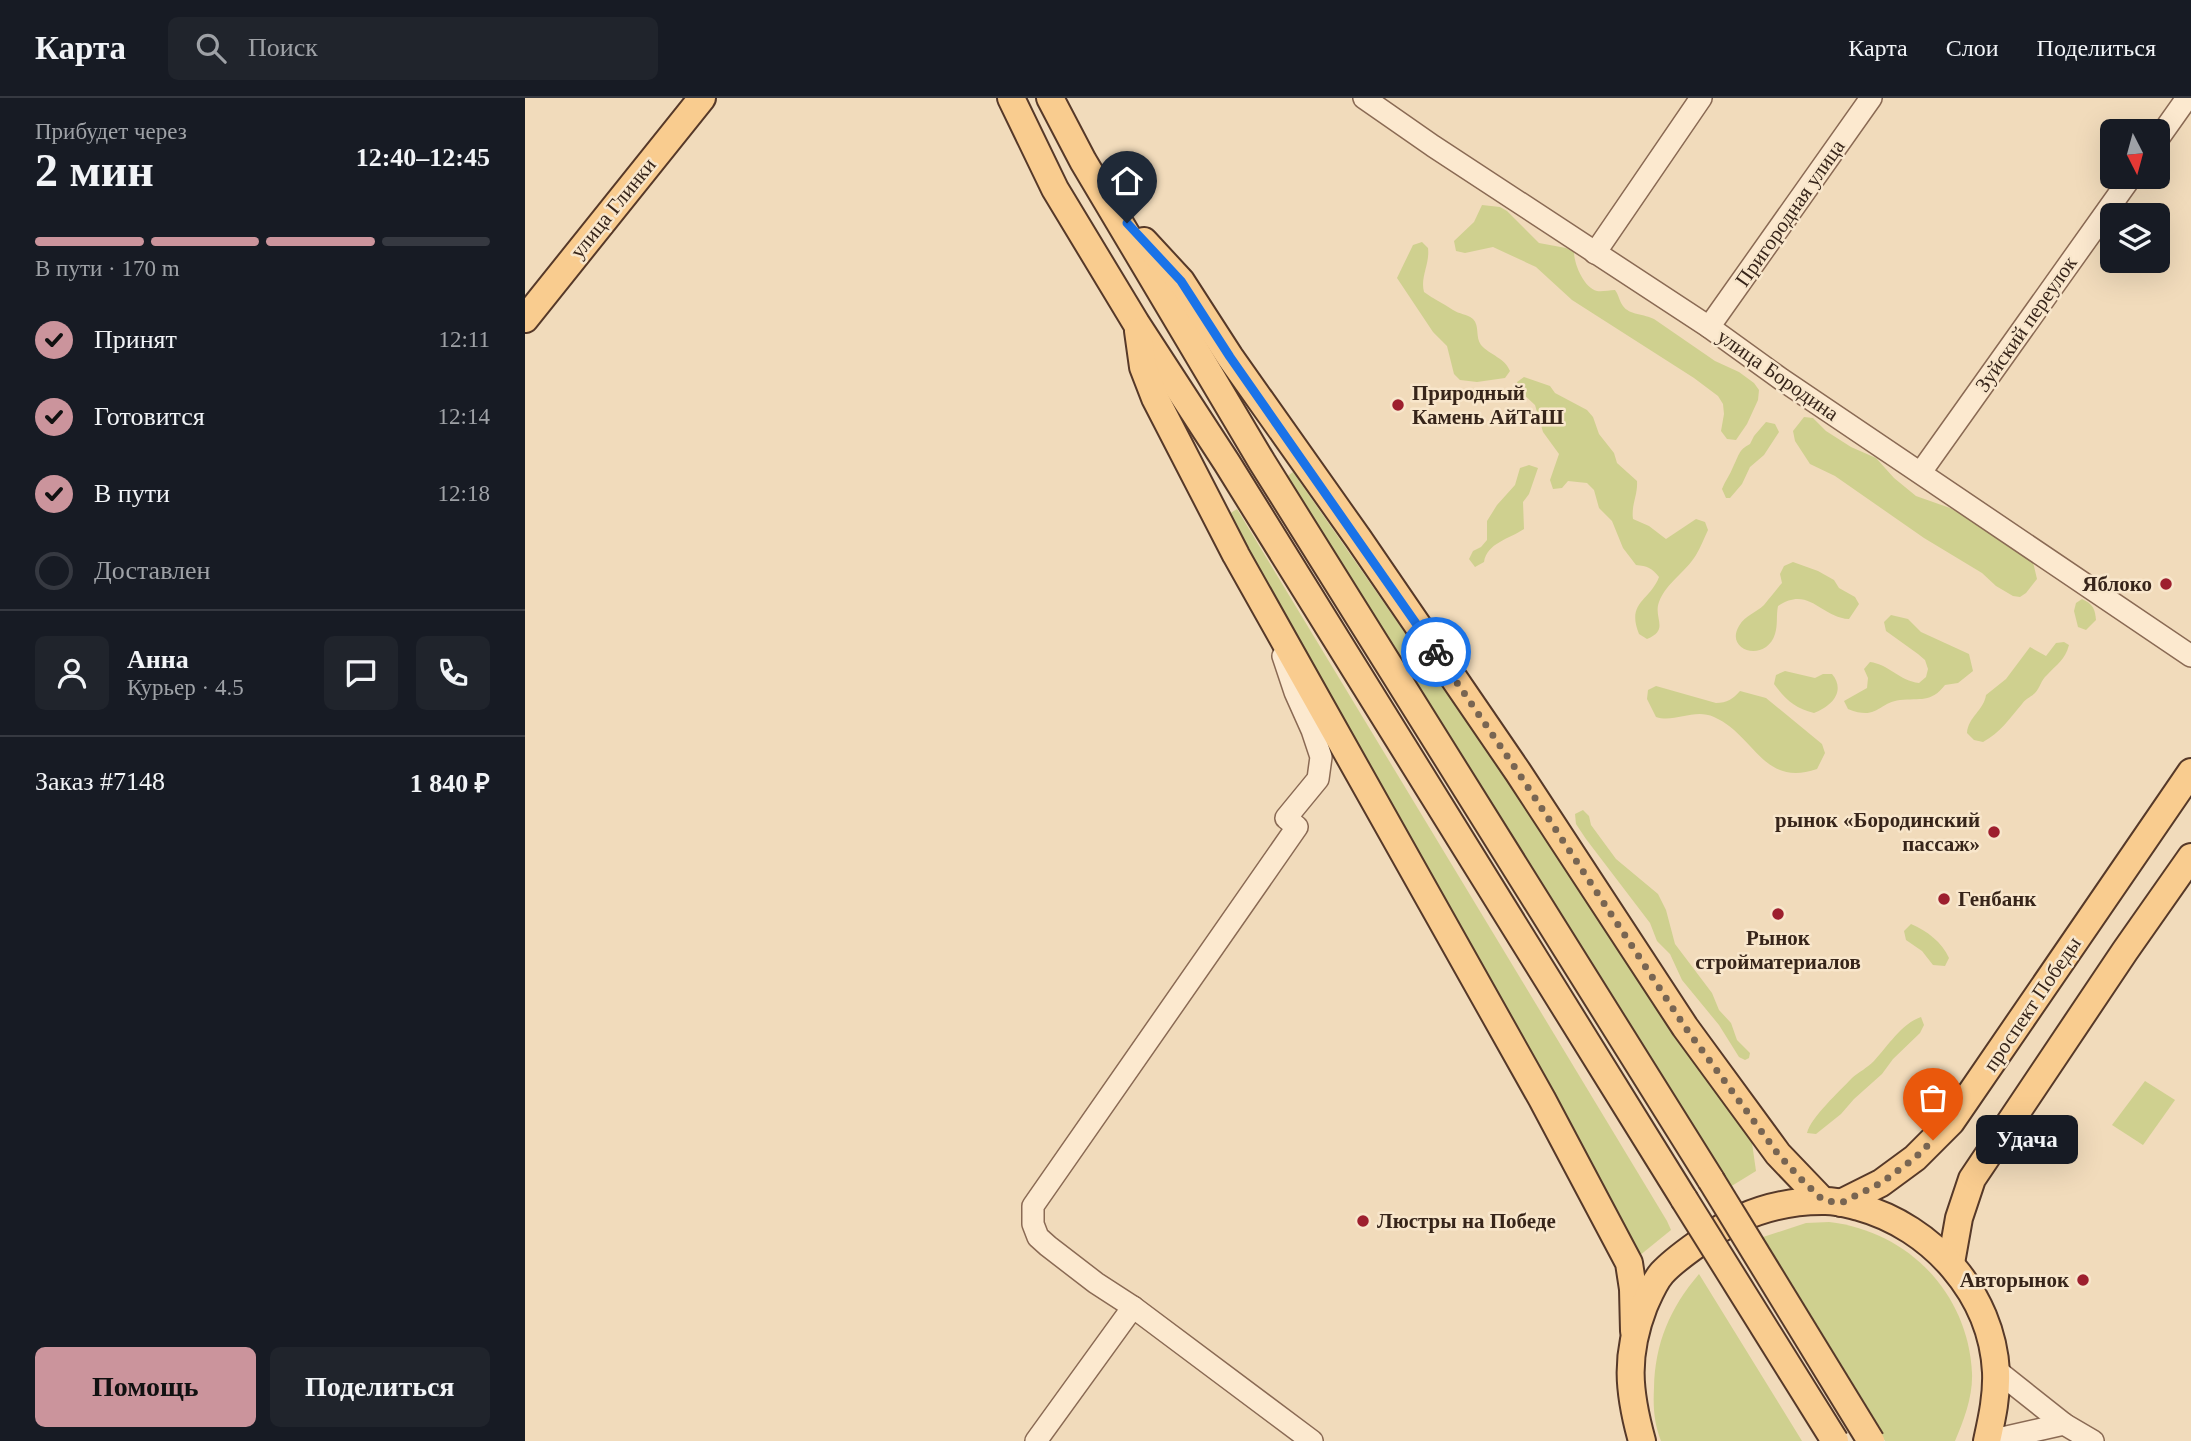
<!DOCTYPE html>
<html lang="ru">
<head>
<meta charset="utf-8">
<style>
	:root { --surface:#171b24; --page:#20242c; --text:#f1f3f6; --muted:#9ea1a6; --line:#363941; --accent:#cb949c }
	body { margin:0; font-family:Georgia,serif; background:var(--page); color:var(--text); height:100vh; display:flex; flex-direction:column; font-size:26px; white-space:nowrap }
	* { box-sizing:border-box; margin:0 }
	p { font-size:23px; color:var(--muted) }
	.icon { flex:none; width:38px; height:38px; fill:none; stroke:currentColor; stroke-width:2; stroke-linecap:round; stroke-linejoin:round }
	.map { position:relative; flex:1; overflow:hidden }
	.panel { display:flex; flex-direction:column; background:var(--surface); width:525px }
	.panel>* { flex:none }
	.needle { width:46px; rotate:174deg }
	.buttons { position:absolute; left:1575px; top:21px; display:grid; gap:14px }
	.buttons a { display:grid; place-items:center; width:70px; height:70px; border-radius:10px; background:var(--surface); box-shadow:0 7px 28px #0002; font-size:35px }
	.pin { position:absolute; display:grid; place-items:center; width:60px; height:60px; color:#fff; margin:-72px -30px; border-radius:50% 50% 50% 0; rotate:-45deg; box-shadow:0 0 7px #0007 }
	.pin .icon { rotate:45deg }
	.courier { position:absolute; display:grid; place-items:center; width:70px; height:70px; margin:-35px; border:5px solid #1a73e8; border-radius:50%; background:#fff; color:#222; box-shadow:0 2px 9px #0007 }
	.bubble { position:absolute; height:49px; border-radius:10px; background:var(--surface); box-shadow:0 7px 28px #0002; font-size:23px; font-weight:600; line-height:49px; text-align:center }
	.overview em { font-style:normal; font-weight:600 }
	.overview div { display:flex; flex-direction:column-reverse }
	.overview { display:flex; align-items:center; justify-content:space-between; height:119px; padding:0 35px }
	h1 { font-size:46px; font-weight:600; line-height:52px }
	.bar { display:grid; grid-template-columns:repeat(4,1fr); gap:10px 7px; align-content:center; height:84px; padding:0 35px }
	.bar i { height:9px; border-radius:5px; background:var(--line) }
	.bar .active { background:var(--accent) }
	.bar p { grid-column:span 4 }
	.line { display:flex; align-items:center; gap:18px; padding:0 35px; border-top:2px solid var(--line) }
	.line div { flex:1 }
	.round { display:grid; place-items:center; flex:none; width:74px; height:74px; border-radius:10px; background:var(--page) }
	ol { padding:0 35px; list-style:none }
	li { display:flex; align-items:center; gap:21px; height:77px }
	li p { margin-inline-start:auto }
	li .icon { padding:7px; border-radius:50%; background:var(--accent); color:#111; stroke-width:4 }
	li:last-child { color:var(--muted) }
	li i { width:38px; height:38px; border:4px solid var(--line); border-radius:50% }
	.primary-button { display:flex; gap:14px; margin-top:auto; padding:14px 35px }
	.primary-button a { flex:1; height:80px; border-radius:10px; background:var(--accent); color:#111; font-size:28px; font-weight:600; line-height:80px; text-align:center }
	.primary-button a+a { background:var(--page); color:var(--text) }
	header { display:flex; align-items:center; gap:42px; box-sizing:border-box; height:98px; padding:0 35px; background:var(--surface); border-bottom:2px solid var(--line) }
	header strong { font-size:33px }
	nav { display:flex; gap:38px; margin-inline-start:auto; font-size:24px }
	.search { width:490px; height:63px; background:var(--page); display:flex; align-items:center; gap:18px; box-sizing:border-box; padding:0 24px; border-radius:10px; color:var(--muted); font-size:26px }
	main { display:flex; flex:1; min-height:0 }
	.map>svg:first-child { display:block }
</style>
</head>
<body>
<header>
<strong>Карта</strong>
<div class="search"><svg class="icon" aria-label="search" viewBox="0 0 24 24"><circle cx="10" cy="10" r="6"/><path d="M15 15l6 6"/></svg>Поиск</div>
<nav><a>Карта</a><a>Слои</a><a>Поделиться</a></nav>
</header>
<main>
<section class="panel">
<div class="overview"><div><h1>2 мин</h1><p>Прибудет через</p></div><em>12:40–12:45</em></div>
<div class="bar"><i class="active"></i><i class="active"></i><i class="active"></i><i></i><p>В пути · 170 m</p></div>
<ol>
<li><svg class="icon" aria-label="check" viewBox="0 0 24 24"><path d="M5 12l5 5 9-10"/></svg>Принят<p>12:11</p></li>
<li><svg class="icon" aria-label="check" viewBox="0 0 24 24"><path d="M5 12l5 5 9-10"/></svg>Готовится<p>12:14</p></li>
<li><svg class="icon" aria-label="check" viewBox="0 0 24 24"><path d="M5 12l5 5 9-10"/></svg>В пути<p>12:18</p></li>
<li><i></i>Доставлен</li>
</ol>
<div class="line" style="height:126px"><a class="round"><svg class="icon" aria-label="person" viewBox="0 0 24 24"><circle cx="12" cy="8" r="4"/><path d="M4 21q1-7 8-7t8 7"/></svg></a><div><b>Анна</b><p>Курьер · 4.5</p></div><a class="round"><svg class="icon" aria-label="chat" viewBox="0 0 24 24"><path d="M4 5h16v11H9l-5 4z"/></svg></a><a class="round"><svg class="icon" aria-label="phone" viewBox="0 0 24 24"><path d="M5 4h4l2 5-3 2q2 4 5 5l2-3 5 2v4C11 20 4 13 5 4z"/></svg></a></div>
<div class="line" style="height:91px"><div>Заказ #7148</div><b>1 840 ₽</b></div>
<div class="primary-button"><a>Помощь</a><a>Поделиться</a></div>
</section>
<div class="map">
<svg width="1666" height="1343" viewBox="0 0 1666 1343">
	<rect width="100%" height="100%" fill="#f1dbbb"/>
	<!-- green -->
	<g fill="#cfd08f">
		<path d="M 957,107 L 975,109 L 982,113 L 1014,145 L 1041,150 L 1049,154 C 1049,166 1059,190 1072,193 C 1077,194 1084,192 1090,192 C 1094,197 1094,203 1098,208 C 1104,217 1120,216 1129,221 L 1190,263 L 1214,274 L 1229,285 L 1234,292 L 1233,302 L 1222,326 L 1211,342 L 1202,341 L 1196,333 L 1199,316 L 1198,306 L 1193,298 L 1169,280 L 1047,202 L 1011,169 L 968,149 L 940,155 L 931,153 L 929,143 L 949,124 Z"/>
		<path d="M 897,144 L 903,150 C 905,166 895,179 899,194 C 908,201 918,205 928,212 C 934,216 942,216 948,221 C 955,228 950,239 956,247 C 966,258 979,259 985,273 L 980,280 L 952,284 L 935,282 L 929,276 L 922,248 L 908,234 L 872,180 L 888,147 Z"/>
		<path d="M 999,279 L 1025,288 L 1030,295 L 1062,312 L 1068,319 L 1074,336 L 1089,355 L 1092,365 L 1112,383 C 1113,397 1106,407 1108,421 L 1124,428 L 1141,441 L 1171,421 L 1180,424 L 1183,432 C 1179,440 1176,449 1171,457 C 1161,474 1141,485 1134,504 C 1128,520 1145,532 1122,541 L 1114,536 C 1101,504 1125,503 1134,479 C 1127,470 1122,468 1111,467 L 1098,450 L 1087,423 L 1074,410 L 1069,392 L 1062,385 L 1043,383 L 1037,390 L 1028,391 L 1025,382 L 1034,356 L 1018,334 L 1010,307 L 995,293 L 992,284 Z"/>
		<polygon points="1279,319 1288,320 1301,333 1326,349 1351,360 1369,380 1391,398 1425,410 1449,424 1508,464 1512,481 1501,495 1495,499 1488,498 1471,488 1457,475 1399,440 1310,378 1285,366 1270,343 1268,333"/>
		<path d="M 1241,324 L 1250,326 L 1254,334 L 1239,357 L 1225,369 L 1217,386 L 1205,400 L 1201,400 L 1197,391 C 1200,383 1205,377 1208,369 C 1214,358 1213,352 1225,346 L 1229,338 Z"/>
		<path d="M 1004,367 L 1013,370 L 1004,396 L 998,404 L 999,431 C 984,441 962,445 959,464 L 950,469 L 944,461 L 948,453 L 956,449 L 962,442 L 962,423 L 972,407 L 990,387 L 995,370 Z"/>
		<polygon points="768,374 1225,1031 1231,1073 1205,1089 760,380"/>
		<polygon points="712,411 1142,1123 1146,1132 1114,1158 704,416"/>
		<path d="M 1268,464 L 1293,473 L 1309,482 L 1314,490 L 1330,499 L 1334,506 L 1324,521 C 1295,519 1284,487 1253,508 C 1251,518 1253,527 1250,536 C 1241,565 1199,553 1214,528 C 1220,517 1231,515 1239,507 C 1245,500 1251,492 1257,485 L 1255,476 L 1259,468 Z"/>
		<path d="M 1557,501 C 1568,506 1570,511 1571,522 L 1561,532 L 1553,529 L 1549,513 L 1551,505 Z"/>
		<path d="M 1366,517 L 1383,521 L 1396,534 L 1444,556 L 1448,573 L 1433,585 L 1420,587 C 1406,605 1395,600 1375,602 C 1352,605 1353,623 1323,611 L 1319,603 L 1342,590 L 1343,580 L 1339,571 L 1345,564 C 1363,566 1375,583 1394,585 L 1401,579 L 1403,571 L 1400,562 L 1393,556 L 1361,533 L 1359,524 Z"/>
		<path d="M 1539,544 L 1544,547 C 1540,562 1532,566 1522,577 C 1516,582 1515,590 1510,595 C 1506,599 1500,601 1497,606 C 1485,620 1475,635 1458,644 L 1449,642 L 1442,635 C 1443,619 1459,612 1461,597 L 1481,581 L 1505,549 L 1521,558 L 1531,545 Z"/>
		<path d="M 1260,573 L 1290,580 L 1298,576 L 1307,576 C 1321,593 1307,608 1289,615 C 1270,610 1261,602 1249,586 L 1251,577 Z"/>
		<path d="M 1131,588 L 1191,605 C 1202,605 1208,601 1215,593 L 1241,600 L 1297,646 L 1300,655 L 1292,671 C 1238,690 1230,637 1189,619 C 1169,610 1150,625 1131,619 L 1122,601 L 1123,592 Z"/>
		<polygon points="1058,712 1064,718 1066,727 1091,761 1133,796 1141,812 1150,846 1187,895 1194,912 1206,925 1212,942 1225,955 1224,960 1220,962 1214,959 1194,927 1157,882 1145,856 1132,843 1125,825 1061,741 1051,726 1050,716"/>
		<path d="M 1386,826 C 1402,833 1417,844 1424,860 L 1420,868 L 1408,867 L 1397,853 L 1381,842 L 1379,833 Z"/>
		<path d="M 1396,919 L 1399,927 L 1395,935 L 1368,961 L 1357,976 L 1329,1001 L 1316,1016 L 1291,1036 L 1282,1035 C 1286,1019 1315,993 1327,980 C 1334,974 1342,970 1349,963 C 1363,948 1376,926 1396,919 Z"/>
		<polygon points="1620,983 1650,1002 1618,1047 1587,1027"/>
		<path d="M 1304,1124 C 1383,1133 1443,1195 1447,1275 C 1448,1298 1439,1322 1430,1343 L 1360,1343 L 1235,1140 L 1281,1125 Z"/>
		<path d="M 1174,1176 L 1277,1343 L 1136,1343 C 1129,1325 1128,1309 1129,1290 C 1130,1245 1145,1210 1174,1176 Z"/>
	</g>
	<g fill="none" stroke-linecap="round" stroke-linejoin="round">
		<!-- minor casing -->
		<g stroke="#8a6a54" stroke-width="24">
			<g id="minor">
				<polyline points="839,0 908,48 1184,229 1256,281 1666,558"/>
				<polyline points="1633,41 1662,0"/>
				<polyline points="1070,155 1176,0"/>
				<polyline points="1184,229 1346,0"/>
				<polyline points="1396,374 1606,79"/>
				<polyline points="758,558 770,594 787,632 796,659 793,681 761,720 772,729 508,1108 508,1126 513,1139 523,1148 571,1185 608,1209 787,1343"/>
				<polyline points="1471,1272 1539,1326 1568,1343"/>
				<polyline points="511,1343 608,1209"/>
				<polyline points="1464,1343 1539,1326"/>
			</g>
		</g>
		<!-- major casing -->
		<g stroke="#563929" stroke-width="30">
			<g id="major">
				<polyline points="486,0 530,91 611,225 702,365 1159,1101"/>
				<polyline points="525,0 558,63 737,364 1186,1082"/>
				<polyline points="619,143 656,183 705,259 833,440 993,674 1160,929 1253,1056 1298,1103"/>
				<polyline points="0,221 177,0"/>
				<polyline points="613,233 618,269 630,300 711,457 1017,1001 1104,1165 1108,1191 1109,1233"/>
				<polyline points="1316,1105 1356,1085 1390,1060 1426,1024 1666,674"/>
				<polyline points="1426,1165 1434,1120 1447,1081 1600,853 1666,759"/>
				<path d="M 1117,1343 C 1103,1293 1100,1257 1119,1208 C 1124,1197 1129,1184 1137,1175 C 1149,1162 1164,1152 1178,1142 C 1213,1117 1254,1103 1297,1103 C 1310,1102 1322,1106 1334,1109 C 1407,1129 1467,1196 1471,1274 C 1472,1298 1467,1320 1462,1343"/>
			</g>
		</g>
		<!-- minor -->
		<use href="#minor" stroke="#fce9cf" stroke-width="21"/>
		<!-- major -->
		<use href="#major" stroke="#f9cc8f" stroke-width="26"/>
		<!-- major-bridge casing -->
		<g stroke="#563929" stroke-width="30" stroke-linecap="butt">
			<g id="major-bridge">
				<polyline points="1186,1082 1346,1343"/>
				<polyline points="1159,1101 1310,1343"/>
			</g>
		</g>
		<!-- major-bridge -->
		<use href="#major-bridge" stroke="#f9cc8f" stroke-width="26"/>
	</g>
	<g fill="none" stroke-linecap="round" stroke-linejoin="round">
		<!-- done -->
		<polyline stroke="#786552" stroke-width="7" stroke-dasharray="0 12.6" points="911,554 993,674 1160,929 1253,1056 1277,1082 1298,1102 1316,1105 1356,1085 1390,1060 1408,1042"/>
		<!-- route -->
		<polyline stroke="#1a73e8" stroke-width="9" points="602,125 656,183 705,259 911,554"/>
	</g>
	<!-- markers -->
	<g fill="#9d1f2e" stroke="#f8e6cb" stroke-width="2.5">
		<circle cx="873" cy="307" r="7"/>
		<circle cx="1641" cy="486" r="7"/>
		<circle cx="1469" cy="734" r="7"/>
		<circle cx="1419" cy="801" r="7"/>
		<circle cx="1253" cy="816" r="7"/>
		<circle cx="838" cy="1123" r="7"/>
		<circle cx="1558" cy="1182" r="7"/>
	</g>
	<g text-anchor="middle" stroke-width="5" stroke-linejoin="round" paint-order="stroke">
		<!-- street labels -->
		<g font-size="21" fill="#37251a" stroke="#f8e6cb">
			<text transform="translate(88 110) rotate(-51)" y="7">улица Глинки</text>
			<text transform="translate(1265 115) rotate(-55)" y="7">Пригородная улица</text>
			<text transform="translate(1501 226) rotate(-55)" y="7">Зуйский переулок</text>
			<text transform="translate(1253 277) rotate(35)" y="7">улица Бородина</text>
			<text transform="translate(1507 906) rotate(-56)" y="7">проспект Победы</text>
		</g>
		<!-- poi labels -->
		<g font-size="21" font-weight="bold" fill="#37251a" stroke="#f8e6cb" text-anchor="start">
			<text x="887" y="302">Природный<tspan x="887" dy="24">Камень АйТаШ</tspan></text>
			<text x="1627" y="493" text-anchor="end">Яблоко</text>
			<text x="1455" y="729" text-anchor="end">рынок «Бородинский<tspan x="1455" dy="24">пассаж»</tspan></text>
			<text x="1433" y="808">Генбанк</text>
			<text x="1253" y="847" text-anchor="middle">Рынок<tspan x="1253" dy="24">стройматериалов</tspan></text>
			<text x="852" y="1130">Люстры на Победе</text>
			<text x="1544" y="1189" text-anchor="end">Авторынок</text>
		</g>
	</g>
</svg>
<div class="buttons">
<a><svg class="needle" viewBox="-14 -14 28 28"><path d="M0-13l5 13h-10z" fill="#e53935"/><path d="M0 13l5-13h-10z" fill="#9ea1a6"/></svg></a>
<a><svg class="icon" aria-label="layers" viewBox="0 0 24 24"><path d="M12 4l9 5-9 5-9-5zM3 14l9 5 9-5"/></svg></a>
</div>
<div class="pin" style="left:1408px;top:1042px;background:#ea580c"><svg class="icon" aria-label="bag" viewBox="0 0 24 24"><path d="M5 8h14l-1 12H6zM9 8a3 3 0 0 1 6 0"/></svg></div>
<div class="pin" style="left:602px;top:125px;background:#1f2937"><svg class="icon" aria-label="home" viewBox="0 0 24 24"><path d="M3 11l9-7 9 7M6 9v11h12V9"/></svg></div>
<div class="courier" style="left:911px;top:554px"><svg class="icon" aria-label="bike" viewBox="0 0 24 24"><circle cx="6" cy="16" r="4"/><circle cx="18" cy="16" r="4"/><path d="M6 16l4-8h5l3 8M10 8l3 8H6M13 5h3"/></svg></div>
<div class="bubble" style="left:1451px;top:1017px;width:102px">Удача</div>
</div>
</main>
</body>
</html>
